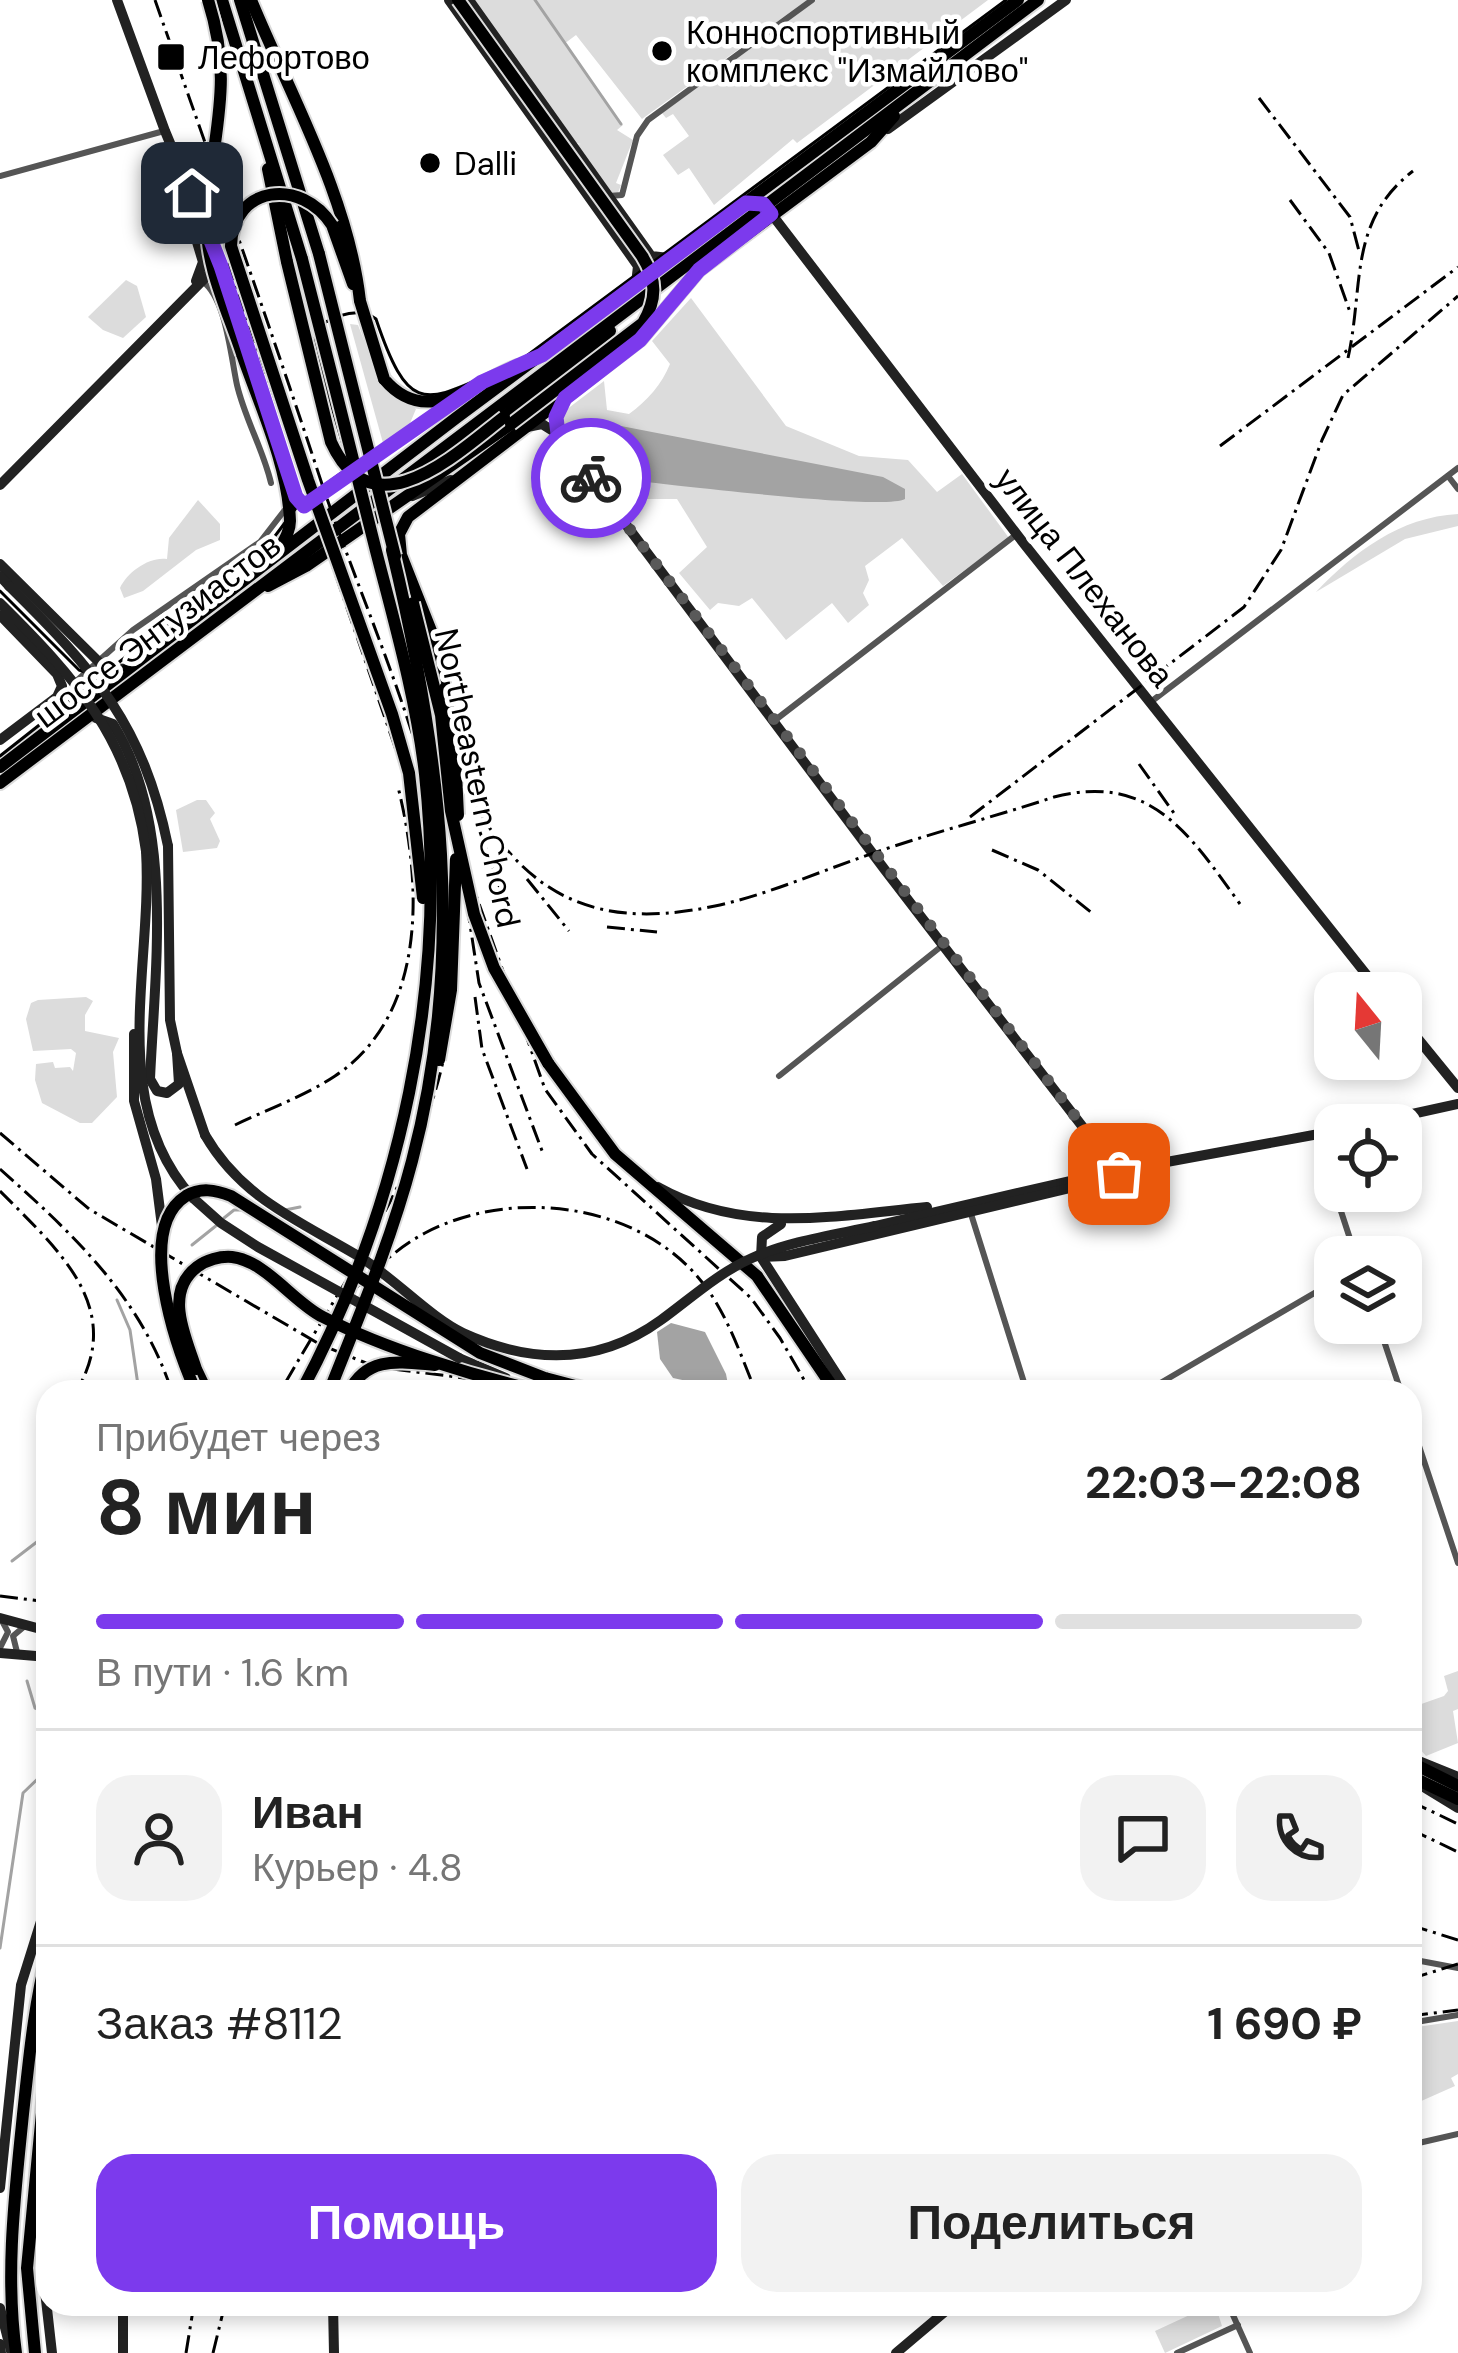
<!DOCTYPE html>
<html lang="ru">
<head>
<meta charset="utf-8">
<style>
	:root { --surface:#fff; --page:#f2f2f2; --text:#222; --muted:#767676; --line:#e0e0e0; --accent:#7c3aed }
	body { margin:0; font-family:"DM Sans",sans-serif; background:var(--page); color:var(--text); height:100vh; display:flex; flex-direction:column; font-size:45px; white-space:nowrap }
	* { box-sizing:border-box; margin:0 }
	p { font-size:39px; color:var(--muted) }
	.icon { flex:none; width:66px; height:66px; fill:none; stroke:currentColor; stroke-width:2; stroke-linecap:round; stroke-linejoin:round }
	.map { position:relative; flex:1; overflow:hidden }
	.drawer { position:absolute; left:36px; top:1380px; width:1386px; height:936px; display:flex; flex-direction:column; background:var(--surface); border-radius:36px; box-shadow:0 6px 18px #0003 }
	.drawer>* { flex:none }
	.needle { width:78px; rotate:342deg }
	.controls { position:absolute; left:1314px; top:972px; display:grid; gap:24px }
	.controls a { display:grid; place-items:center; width:108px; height:108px; border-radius:24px; background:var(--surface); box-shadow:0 6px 18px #0003; font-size:60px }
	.pin { position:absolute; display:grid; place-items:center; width:102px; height:102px; color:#fff; margin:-51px; border-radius:24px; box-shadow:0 6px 18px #0006 }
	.courier { position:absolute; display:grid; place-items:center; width:120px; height:120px; margin:-60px; border:9px solid #7c3aed; border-radius:50%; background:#fff; color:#222; box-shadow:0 3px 15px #0007 }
	.overview em { font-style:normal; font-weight:700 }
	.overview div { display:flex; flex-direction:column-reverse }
	.overview { display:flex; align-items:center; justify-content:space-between; height:204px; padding:0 60px }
	h1 { font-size:78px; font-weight:700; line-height:90px }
	.bar { display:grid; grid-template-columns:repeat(4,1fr); gap:18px 12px; align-content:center; height:144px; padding:0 60px }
	.bar i { height:15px; border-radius:9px; background:var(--line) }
	.bar .current { background:var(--accent) }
	.bar p { grid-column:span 4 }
	.line { display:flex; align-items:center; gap:30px; padding:0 60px; border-top:3px solid var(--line) }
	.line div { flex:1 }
	.round { display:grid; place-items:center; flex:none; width:126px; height:126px; border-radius:36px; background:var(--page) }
	.button { display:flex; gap:24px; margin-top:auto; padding:24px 60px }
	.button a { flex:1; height:138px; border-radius:36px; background:var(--accent); color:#fff; font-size:48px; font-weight:700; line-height:138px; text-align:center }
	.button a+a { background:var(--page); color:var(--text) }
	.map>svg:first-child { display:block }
</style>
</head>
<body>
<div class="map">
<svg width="1458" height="2353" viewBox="0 0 1458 2353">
	<rect width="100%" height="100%" fill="#fff"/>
	<!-- green -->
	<g fill="#dcdcdc">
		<polygon points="470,0 807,0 642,119 576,35 564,44 623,125 617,130 633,140 616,183 621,185 618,193 610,193 575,145 581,144 575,143"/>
		<polygon points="816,0 988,0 797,143 793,139 714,205 689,168 678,175 663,155 689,136 673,114 666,118 662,113"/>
		<polygon points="126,280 137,286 146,317 123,338 103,330 88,317"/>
		<path d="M 691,298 L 786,426 L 859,456 L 908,460 L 937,492 L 962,474 L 1009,538 L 943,586 L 902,538 L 865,566 L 869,580 L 863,593 L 869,605 L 848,623 L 832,603 L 786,640 L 752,598 L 739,606 L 718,603 L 710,610 L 679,573 L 707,547 L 677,499 L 641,499 L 629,507 L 581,451 L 560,420 L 562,413 L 604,381 L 607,410 L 629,414 C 647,401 662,384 670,364 L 652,341 Z"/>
		<polygon points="350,324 358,325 382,387 416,409 408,428 383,443"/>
		<path d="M 198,500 L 220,524 L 220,540 L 196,550 L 143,591 L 124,598 L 120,588 C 127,572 150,556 167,559 L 169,538 Z"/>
		<path d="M 1458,514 L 1458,526 L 1405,539 L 1316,592 C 1354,552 1400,517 1458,514 Z"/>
		<polygon points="197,800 206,800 215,813 210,819 220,841 217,848 183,852 176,810"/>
		<polygon points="86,997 93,1001 85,1015 85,1031 119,1038 113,1052 117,1097 92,1123 80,1123 42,1103 35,1080 36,1064 53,1062 55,1068 70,1067 73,1071 76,1053 71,1049 33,1051 26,1019 31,1003 38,1000"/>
		<polygon points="1458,1671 1458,1709 1453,1711 1458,1743 1426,1756 1410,1738 1410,1708 1444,1696 1448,1691 1444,1676"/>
		<polygon points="1458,2021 1458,2074 1451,2078 1455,2086 1410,2106 1410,2028"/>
		<polygon points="1202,2304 1215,2304 1222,2326 1165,2353 1155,2331 1196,2312"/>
	</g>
	<!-- water -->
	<g fill="#a3a3a3">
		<path d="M 621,426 L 883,477 L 905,489 L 905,499 C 883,511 669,484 627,480 C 608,467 601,454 610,432 Z"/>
		<polygon points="671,1323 705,1332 726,1374 729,1390 673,1378 660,1359 657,1332"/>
	</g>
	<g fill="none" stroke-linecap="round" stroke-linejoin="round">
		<!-- stream -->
		<g stroke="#a3a3a3" stroke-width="3">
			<polyline points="535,0 621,124"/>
			<polyline points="285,1210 300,1207"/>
			<polyline points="224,1218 234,1210 242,1210"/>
			<polyline points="192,1245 217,1225"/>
			<polyline points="117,1300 130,1330 139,1392"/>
			<polyline points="12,1561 42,1538"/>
			<polyline points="27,1681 35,1708 48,1713"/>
			<polyline points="0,1948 23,1793 48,1769"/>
		</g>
		<!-- primary casing -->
		<g stroke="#dbdbdb" stroke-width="16">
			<g id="primary">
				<polyline points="222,0 302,259"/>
				<polyline points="240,0 319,254"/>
				<path d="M 251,0 C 291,97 348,196 360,301"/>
				<polyline points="268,169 287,262"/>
				<polyline points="332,225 353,284"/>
				<path d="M 242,354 C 260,406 288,465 290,521 C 290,531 285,539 280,548"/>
				<path d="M 384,379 C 425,428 472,385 517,366"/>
				<polyline points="504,417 610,331"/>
				<polyline points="268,586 306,566 511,424"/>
				<polyline points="445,688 433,636 401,555 399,534 408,517 640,340 699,270 871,142 894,116"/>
				<polyline points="0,767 456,418 1018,0"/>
				<polyline points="0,783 1038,0"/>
				<polyline points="548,1063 615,1154 757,1276 836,1392"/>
				<polyline points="196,1369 207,1392"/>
				<polyline points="545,1378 598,1392"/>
				<polyline points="1410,1762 1458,1786"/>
				<polyline points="1410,1776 1458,1799"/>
				<path d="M 16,2353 C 5,2273 15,2194 23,2114 C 29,2059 34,2004 48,1951"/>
				<polyline points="35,2353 27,2268 48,2051"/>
			</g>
		</g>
		<!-- street -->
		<g stroke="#555" stroke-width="6">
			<polyline points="0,176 164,131"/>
			<polyline points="609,196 622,195 637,136 648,120 812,0"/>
			<path d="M 202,281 C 226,297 231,358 237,385 C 245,419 263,449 271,483"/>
			<polyline points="1448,476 1458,489"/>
			<polyline points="73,684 133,630 260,542 284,511"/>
			<polyline points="1152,701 1458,468"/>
			<polyline points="774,721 1017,534"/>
			<polyline points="779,1076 943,945"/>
			<polyline points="1316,1135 1356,1257"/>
			<polyline points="971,1214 1027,1392"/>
			<polyline points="1378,1323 1401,1392"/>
			<polyline points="1145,1392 1335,1281"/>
			<polyline points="1410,1419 1458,1563"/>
			<polyline points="0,1648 8,1632 2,1621"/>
			<polyline points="17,1652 13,1636 26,1625"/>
			<polyline points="1410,1959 1458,1968"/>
			<polyline points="1410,2023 1458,2015"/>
			<polyline points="1410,2145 1458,2134"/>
			<polyline points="1228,2304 1250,2353"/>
			<polyline points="1177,2353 1238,2325"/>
		</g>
		<!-- secondary -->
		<g stroke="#222" stroke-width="10">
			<polyline points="117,0 165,131 221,266 265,402"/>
			<polyline points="449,0 638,266 636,284"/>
			<polyline points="469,0 651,256 669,258"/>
			<polyline points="888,129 1066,0"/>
			<polyline points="173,162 203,262 196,281"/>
			<polyline points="770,212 1025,545 1381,993"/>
			<polyline points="527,427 542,424 558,434 885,870 1119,1174"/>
			<polyline points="558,434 555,417 565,398"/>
			<polyline points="287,471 299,504 309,505 462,395"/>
			<polyline points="0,485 209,274 214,264"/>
			<polyline points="412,496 451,480"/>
			<polyline points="0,564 99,662 109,668 126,669"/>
			<polyline points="0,576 9,586"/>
			<polyline points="0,615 57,674 62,686 57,697 0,740"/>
			<path d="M 96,718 L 113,724 C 175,823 155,967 150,1079 L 157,1091 L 167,1093 L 179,1084 L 177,1053"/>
			<polyline points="168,846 170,1020 177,1053 205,1135"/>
			<path d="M 146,851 C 153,966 106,1103 193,1198"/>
			<polyline points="1401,1018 1458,1088"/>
			<polyline points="134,1034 134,1101 156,1179 163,1234"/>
			<polyline points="1362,1125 1458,1104"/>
			<path d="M 658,1187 C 744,1235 834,1216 927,1207"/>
			<polyline points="781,1224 762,1237 761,1257 848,1392"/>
			<polyline points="875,1226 1096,1175 1335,1131"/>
			<polyline points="761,1257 785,1256 1108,1179"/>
			<polyline points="459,1358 506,1378"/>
			<polyline points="0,1618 48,1631"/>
			<polyline points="0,1653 48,1657"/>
			<polyline points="1411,1758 1458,1777"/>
			<polyline points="1422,1786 1458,1808"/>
			<polyline points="0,2188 21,1985 48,1899"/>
			<polyline points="48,2199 44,2282 52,2353"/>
			<polyline points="123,2304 123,2353"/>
			<polyline points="333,2304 334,2353"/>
			<polyline points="0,2308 11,2351"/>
			<polyline points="0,2344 1,2353"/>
			<polyline points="896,2353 954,2304"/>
		</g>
		<!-- primary -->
		<use href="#primary" stroke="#000" stroke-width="12"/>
		<!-- tram -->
		<g stroke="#000" stroke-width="3">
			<polyline points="0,591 79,670 91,674 107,670"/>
			<path d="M 0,756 L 269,544 L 299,504 L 344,471 L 343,445 L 316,352 L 315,338 L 322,324 C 338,315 360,307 376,319 C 412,426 428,399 517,363 L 1006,0"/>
		</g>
		<!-- rail -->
		<g stroke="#000" stroke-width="3" stroke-dasharray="18 6 3 6" stroke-linecap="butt">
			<path d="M 155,0 C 211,160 268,320 321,481 C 380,658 482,850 447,1042 C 423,1173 344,1279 280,1392"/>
			<polyline points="1259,98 1350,217 1359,251"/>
			<polyline points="1290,200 1329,253 1350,312"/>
			<polyline points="228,263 414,802"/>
			<path d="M 1348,358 C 1364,286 1348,221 1413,171"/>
			<polyline points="1220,446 1458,267"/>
			<path d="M 404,669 C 417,700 433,729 448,759 C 511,879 572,936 715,906 C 762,896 809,876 854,860 C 919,836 988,819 1054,797 C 1151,772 1190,835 1240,904"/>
			<polyline points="1139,764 1176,816"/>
			<polyline points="446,811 545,1089 592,1154 751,1298 780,1338 811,1392"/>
			<polyline points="970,817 1244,607 1281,550 1322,440 1343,395 1458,296"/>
			<polyline points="480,832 508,911"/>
			<polyline points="992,850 1038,870 1092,913"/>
			<polyline points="527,879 569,931"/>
			<polyline points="467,905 479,983 544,1156"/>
			<polyline points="607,927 657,932"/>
			<polyline points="475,997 482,1049 527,1169"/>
			<path d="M 235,1125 C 268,1109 305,1096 335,1076 C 428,1014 422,883 398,787"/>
			<polyline points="0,1133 89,1209 321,1345 376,1367 497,1382 538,1392"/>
			<path d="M 0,1169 C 73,1234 141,1297 172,1392"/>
			<path d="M 0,1191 C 56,1248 127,1307 76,1392"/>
			<path d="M 347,1297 C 371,1273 395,1249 425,1233 C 518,1184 656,1205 714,1299 C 732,1328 743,1361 756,1392"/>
			<polyline points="0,1596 48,1602"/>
			<polyline points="1410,1801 1458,1824"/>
			<polyline points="1410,1829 1458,1852"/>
			<polyline points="1410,1925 1458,1940"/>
			<polyline points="1410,1979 1458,1964"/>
			<polyline points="1410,2016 1458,2010"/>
			<polyline points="186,2353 194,2304"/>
			<polyline points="213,2353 225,2304"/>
		</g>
		<!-- primary-bridge casing -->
		<g stroke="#dbdbdb" stroke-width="16" stroke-linecap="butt">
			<g id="primary-bridge">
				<path d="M 208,0 C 236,88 210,135 207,220 C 205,266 228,311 242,354"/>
				<path d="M 458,0 L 642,256 C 657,280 657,299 643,323 L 511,424"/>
				<path d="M 332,225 C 302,178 233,184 231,246 L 308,480 L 392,714 L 409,773 L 423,898"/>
				<polyline points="319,254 395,556"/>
				<path d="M 287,262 L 331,442 C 373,534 456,454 504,417"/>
				<polyline points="360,301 384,379"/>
				<polyline points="413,603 441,715 451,811 474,914 494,968 548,1063"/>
				<polyline points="445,688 455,752 458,815"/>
				<polyline points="439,1060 451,990 456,859"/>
				<path d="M 196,1369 C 186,1337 163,1293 197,1267 C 206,1260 220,1256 232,1257 C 266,1261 293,1302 323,1317 C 385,1349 474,1376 542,1392"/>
				<path d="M 196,1392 C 177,1349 134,1229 186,1196 C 201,1187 215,1190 231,1196 L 480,1353 L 545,1378"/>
				<path d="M 301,1392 C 401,1205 448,986 425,774 C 416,698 395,625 376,551 C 352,454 327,356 302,259"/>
				<path d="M 329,1392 C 359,1316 391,1241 412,1161 C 467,954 441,754 392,550"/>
				<path d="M 349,1392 C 367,1355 400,1362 435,1365"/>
			</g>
		</g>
		<!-- secondary-bridge -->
		<g stroke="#222" stroke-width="10">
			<path d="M 9,586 C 94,670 143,724 168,846"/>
			<path d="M 0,603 C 75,677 132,741 146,851"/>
			<path d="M 205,1135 C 242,1199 300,1221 360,1257 C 394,1278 431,1318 463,1333 C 531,1364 599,1365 661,1320 C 690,1299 718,1273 752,1258 C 790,1241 834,1235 875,1226"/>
			<polyline points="193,1198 221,1223 258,1247 459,1358"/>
		</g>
		<!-- primary-bridge -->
		<use href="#primary-bridge" stroke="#000" stroke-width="12"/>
	</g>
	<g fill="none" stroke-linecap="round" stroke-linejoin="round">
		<!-- done -->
		<polyline stroke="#595959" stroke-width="12" stroke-dasharray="0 21.6" points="591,478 1119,1174"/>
		<!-- route -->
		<polyline stroke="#7c3aed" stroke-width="15" points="192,193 221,266 296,497 304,506 482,382 542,355 746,203 763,204 771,214 699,270 640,340 565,398 556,417 558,434 591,478"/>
	</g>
	<!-- markers -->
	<g fill="#000" stroke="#fff" stroke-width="4.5">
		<circle cx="662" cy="51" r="12"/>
		<rect x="156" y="42" width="30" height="30" rx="6"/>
		<circle cx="430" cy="163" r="12"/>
	</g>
	<g text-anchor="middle" stroke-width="9" stroke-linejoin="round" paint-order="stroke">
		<!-- poi labels -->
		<g font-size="33" fill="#000" stroke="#fff" text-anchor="start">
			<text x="686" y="44">Конноспортивный<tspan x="686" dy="38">комплекс "Измайлово"</tspan></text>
			<text x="198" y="69">Лефортово</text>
			<text x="454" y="175">Dalli</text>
		</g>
		<!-- street labels -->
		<g font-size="33" fill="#000" stroke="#fff">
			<text transform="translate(1085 577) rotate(52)" y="12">улица Плеханова</text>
			<text transform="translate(157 630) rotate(-37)" y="12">шоссе Энтузиастов</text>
			<text transform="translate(478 778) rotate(78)" y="12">Northeastern Chord</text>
		</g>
	</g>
</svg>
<div class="controls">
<a><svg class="needle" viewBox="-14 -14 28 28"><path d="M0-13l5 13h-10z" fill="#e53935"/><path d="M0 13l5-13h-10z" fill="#767676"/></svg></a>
<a><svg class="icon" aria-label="locate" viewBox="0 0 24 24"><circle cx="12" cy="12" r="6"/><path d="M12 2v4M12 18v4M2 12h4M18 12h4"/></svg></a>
<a><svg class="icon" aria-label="layers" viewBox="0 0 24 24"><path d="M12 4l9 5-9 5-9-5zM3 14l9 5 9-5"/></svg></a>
</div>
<div class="pin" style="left:1119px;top:1174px;background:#ea580c"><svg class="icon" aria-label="bag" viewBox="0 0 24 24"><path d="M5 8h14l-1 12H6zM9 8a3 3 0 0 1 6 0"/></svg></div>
<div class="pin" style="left:192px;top:193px;background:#1f2937"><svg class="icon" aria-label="home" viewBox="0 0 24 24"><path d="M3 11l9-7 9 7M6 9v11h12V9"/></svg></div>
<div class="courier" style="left:591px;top:478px"><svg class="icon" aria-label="bike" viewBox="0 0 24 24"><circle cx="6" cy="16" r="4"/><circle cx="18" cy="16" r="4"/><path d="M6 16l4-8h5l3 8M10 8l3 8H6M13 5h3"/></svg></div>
<section class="drawer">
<div class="overview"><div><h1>8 мин</h1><p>Прибудет через</p></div><em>22:03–22:08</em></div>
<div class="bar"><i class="current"></i><i class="current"></i><i class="current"></i><i></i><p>В пути · 1.6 km</p></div>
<div class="line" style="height:216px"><a class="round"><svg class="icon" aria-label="person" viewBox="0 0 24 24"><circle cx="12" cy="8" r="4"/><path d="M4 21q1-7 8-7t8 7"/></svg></a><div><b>Иван</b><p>Курьер · 4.8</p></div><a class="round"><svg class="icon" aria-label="chat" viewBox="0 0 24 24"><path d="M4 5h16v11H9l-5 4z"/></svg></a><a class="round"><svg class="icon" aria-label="phone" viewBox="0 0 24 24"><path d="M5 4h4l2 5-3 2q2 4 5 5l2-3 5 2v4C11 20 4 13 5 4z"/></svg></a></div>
<div class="line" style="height:156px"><div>Заказ #8112</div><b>1 690 ₽</b></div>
<div class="button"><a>Помощь</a><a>Поделиться</a></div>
</section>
</div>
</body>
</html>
